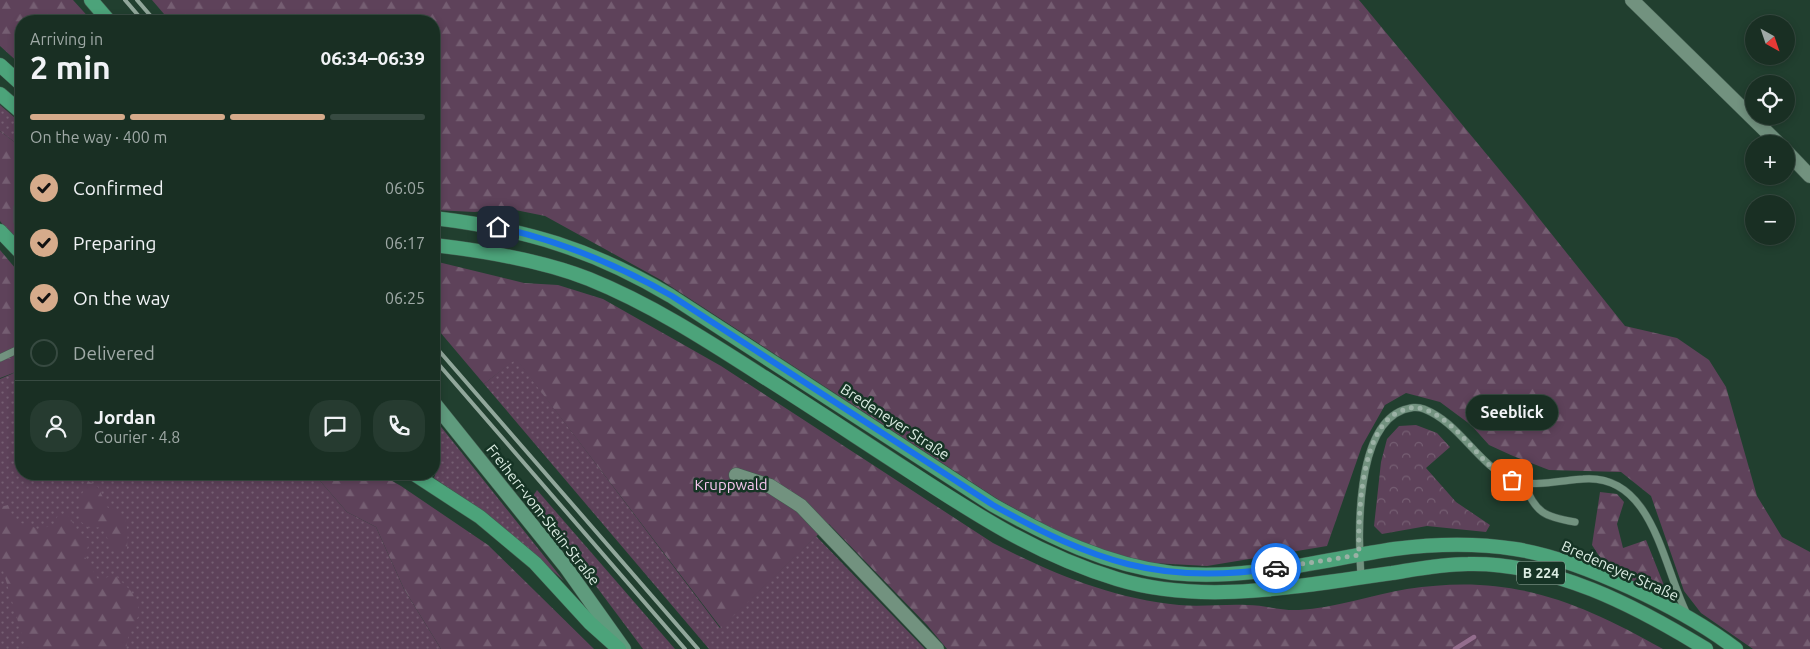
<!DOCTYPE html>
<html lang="en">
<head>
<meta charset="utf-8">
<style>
	:root { --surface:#192f23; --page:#263b30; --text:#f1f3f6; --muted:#9fa9a6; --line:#374a41; --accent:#d6ab8b }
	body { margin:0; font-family:Ubuntu,sans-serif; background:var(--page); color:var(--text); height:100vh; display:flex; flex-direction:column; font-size:19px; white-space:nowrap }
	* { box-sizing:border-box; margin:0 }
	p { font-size:16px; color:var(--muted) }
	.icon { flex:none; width:28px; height:28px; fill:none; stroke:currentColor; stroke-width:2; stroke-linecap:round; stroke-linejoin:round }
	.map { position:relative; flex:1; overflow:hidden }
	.details { position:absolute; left:15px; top:15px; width:425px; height:465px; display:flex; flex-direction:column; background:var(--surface); border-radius:20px; box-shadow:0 2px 8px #0003,0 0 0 1px var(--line) }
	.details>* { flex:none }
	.needle { width:32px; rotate:140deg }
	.fabs { position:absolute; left:1745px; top:15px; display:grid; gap:10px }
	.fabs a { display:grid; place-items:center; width:50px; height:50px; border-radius:50%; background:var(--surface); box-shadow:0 2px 8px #0003,0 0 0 1px var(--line); font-size:25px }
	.pin { position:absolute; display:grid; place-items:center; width:42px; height:42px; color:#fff; margin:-21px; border-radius:10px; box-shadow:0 2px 8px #0006 }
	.courier { position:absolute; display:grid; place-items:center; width:50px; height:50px; margin:-25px; border:4px solid #1a73e8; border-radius:50%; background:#fff; color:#222; box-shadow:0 1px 6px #0007 }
	.bubble { position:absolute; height:35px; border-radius:18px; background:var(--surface); box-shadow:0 2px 8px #0003,0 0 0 1px var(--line); font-size:16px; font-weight:600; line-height:35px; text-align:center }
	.headline em { font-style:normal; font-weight:600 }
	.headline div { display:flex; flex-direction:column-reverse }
	.headline { display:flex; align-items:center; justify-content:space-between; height:85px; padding:0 15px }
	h1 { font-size:32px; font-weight:600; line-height:38px }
	.bar { display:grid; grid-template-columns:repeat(4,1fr); gap:8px 5px; align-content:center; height:60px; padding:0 15px }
	.bar i { height:6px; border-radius:4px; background:var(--line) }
	.bar .current { background:var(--accent) }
	.bar p { grid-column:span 4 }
	.line { display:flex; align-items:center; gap:12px; padding:0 15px; border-top:1px solid var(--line) }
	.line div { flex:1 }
	.round { display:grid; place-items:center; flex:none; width:52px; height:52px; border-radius:20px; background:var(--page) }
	ol { padding:0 15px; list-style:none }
	li { display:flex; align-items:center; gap:15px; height:55px }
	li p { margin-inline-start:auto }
	li .icon { padding:5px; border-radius:50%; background:var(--accent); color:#111; stroke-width:4 }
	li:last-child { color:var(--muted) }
	li i { width:28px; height:28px; border:2px solid var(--line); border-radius:50% }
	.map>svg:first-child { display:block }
</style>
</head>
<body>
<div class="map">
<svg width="1810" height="649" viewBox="0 0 1810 649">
	<defs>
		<pattern id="grass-dots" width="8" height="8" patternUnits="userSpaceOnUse" patternTransform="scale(1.25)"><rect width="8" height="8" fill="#5e425a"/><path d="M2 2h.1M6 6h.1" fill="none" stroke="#755e72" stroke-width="1.8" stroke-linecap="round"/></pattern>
		<pattern id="forest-firs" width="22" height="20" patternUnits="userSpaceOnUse" patternTransform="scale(1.25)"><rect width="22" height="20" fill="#5e425a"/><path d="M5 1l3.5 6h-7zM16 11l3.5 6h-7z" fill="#755e72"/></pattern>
		<pattern id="park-crowns" width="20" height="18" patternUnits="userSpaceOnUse" patternTransform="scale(1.25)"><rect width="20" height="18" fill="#5e425a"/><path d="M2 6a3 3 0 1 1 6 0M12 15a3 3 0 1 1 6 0" fill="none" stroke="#755e72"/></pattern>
	</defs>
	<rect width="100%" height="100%" fill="#213f2f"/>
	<!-- grass -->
	<g fill="url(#grass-dots)">
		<polygon points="0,105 21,123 21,147 0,131"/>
		<polygon points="516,358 720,628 816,536 925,649 709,649 484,384"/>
		<polygon points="21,370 21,474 318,474 321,482 347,512 376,527 404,589 441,649 0,649 0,379"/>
		<polygon points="434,418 564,581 490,516 434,478 440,461 434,452"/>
		<polygon points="537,490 675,649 643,649 531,499"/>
	</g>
	<!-- forest -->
	<g fill="url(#forest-firs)">
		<polygon points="0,0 73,0 92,21 21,21 21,65 0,46"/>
		<polygon points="152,0 1359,0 1522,197 1625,326 1677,338 1709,360 1726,387 1757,496 1782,537 1810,552 1810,649 1753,649 1701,613 1684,591 1651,496 1621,472 1549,470 1513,456 1489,445 1471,425 1440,402 1406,393 1385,405 1362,446 1327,546 1207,566 1152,563 1086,547 999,500 661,280 545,216 506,208 475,212 434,210 436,191 434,189 434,21 170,21"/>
		<polygon points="0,131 21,147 21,193 14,213 21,238 21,247 0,221"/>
		<polygon points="0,250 21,275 21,370 0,378"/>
		<path d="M 434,261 L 524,283 L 558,285 L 603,299 L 721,366 L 993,543 C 1051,573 1113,599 1179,605 C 1201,607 1224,604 1247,605 C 1264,605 1282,611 1299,610 C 1335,608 1372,595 1407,589 C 1509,573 1576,600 1663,649 L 947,649 L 927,625 L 829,524 L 721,628 L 516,359 L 484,384 L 434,325 Z"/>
		<polygon points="318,474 380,474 401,486 488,545 594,649 441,649 404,589 376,527 347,512 321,482"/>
		<path d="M 88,481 L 98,487 L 108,508 C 130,511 128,531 127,549 L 119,552 L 111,548 L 103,527 L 89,528 L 80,521 L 81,496 Z"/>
		<polygon points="1600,492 1617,494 1624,502 1617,524 1623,548 1646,540 1669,598 1608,570 1592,545"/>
		<polygon points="8,505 15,522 30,525 39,530 54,524 58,515 64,514 70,517 78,534 90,539 85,557 99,581 114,574 131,591 138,604 139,615 129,633 126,649 26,649 0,560 0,507"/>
	</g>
	<!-- park -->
	<polygon fill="url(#park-crowns)" points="1416,425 1437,433 1450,447 1426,468 1456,502 1490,525 1486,532 1427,526 1382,534 1374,526 1381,462 1387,439 1399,426"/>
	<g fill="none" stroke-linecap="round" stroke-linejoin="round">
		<!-- stream -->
		<polyline stroke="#936d8d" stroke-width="4.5" points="1455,649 1474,637"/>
		<!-- service casing -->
		<g stroke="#435d50" stroke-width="8">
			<g id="service">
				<polyline points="0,358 21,348"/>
				<path d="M 1524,483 C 1535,513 1545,517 1575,522"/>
				<path d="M 1361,577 C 1358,535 1355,428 1403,410 C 1410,408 1416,406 1424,409 C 1460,423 1477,464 1512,480 C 1527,488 1565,480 1583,479 C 1653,473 1663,567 1687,614"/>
			</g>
		</g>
		<!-- minor casing -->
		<g stroke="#435d50" stroke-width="15">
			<g id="minor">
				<polyline points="1632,0 1779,144"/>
				<polyline points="1786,151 1810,176"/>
				<polyline points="736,475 770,486 801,506 937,649"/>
			</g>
		</g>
		<!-- secondary casing -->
		<g stroke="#435d50" stroke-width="15">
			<polyline id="secondary" points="434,403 565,566 624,649"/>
		</g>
		<!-- primary casing -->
		<g stroke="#435d50" stroke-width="15">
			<g id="primary">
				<polyline points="91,0 109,21"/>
				<polyline points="0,65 21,84"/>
				<polyline points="0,94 21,112"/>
				<polyline points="21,207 21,222"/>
				<path d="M 434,218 C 525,229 592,249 671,296 L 993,505 C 1050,537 1106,565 1172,573 C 1246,581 1321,560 1394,549 C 1433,544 1476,543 1515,549 C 1580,559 1684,609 1736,649"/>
				<polyline points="0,231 21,253"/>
				<path d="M 434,245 C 485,251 541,260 589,279 C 651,304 708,341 764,377 C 813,408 861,440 909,471 C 978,516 1038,555 1117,579 C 1205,606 1303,585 1392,573 C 1417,569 1442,564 1468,564 C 1552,562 1636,606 1706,649"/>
				<polyline points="414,474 480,517 535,563 590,623 619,649"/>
			</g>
		</g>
		<!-- service -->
		<use href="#service" stroke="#72927f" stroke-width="7"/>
		<!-- minor -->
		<use href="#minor" stroke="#72927f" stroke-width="14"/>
		<!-- secondary -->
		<use href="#secondary" stroke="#5f9b7d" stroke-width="14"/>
		<!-- primary -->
		<use href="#primary" stroke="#4ca37a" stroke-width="14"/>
		<!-- rail -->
		<g stroke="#91a79b" stroke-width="4">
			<polyline points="125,0 143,21"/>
			<polyline points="137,0 155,21"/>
			<polyline points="434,345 698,649"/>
			<polyline points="434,359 685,649"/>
		</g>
	</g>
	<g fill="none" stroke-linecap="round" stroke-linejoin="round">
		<!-- done -->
		<path stroke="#9bb1a5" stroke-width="5" stroke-dasharray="0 9" d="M 1276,568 L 1359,555 C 1358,518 1360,426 1401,411 C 1409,408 1414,406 1423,409 C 1449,417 1468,444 1487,463 C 1494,469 1504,475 1512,480"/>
		<!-- route -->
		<path stroke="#1a73e8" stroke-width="6" d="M 498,227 C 561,241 616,264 672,296 L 993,505 C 1093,561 1160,586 1276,568"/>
	</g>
	<g text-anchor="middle" stroke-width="5" stroke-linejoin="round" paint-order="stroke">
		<!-- shield labels -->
		<rect fill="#163425" stroke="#a1b6ab" stroke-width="1" x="1517" y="561.5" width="48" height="23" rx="4"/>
		<g font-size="14" font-weight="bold" fill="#ddeee4">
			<text x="1541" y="578">B 224</text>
		</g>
		<!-- street labels -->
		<g font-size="15" fill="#ddeee4" stroke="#163425">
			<text transform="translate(895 422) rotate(33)" y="5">Bredeneyer Straße</text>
			<text transform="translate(543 515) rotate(52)" y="5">Freiherr-vom-Stein-Straße</text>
			<text transform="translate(1620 571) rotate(24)" y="5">Bredeneyer Straße</text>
		</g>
		<!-- park labels -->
		<g font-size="15" fill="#f8c7f0" stroke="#163425">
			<text x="731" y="490">Kruppwald</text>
		</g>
	</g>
</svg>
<div class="fabs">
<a><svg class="needle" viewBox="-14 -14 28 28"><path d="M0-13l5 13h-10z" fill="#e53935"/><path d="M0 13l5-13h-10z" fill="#9fa9a6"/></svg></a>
<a><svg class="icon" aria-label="locate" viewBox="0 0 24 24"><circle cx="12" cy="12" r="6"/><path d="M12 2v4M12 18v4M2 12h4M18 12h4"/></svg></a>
<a>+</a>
<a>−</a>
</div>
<div class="pin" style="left:1512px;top:480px;background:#ea580c"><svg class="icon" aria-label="bag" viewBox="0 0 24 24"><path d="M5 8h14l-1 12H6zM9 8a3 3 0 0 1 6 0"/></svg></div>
<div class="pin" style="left:498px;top:227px;background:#1f2937"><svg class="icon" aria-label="home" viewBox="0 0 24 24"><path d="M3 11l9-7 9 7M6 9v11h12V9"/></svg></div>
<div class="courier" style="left:1276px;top:568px"><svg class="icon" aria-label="car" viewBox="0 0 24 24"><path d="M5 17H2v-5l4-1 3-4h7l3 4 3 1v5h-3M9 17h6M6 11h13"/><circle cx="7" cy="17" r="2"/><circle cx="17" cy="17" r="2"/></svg></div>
<div class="bubble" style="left:1466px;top:395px;width:92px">Seeblick</div>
<section class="details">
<div class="headline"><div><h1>2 min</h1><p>Arriving in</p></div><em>06:34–06:39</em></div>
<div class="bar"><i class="current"></i><i class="current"></i><i class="current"></i><i></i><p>On the way · 400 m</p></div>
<ol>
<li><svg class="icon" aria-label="check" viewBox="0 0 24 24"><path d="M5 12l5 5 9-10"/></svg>Confirmed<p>06:05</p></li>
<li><svg class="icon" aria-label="check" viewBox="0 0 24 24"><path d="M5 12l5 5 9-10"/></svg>Preparing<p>06:17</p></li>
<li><svg class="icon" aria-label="check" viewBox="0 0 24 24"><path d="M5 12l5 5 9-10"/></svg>On the way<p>06:25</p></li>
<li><i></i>Delivered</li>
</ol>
<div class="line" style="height:90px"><a class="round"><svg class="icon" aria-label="person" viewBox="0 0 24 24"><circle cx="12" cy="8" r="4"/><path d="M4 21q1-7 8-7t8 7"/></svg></a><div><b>Jordan</b><p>Courier · 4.8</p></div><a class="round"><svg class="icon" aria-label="chat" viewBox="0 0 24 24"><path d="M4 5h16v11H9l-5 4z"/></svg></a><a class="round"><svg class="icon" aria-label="phone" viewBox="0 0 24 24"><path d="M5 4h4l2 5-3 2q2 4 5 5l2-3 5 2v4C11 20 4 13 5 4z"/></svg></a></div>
</section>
</div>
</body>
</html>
